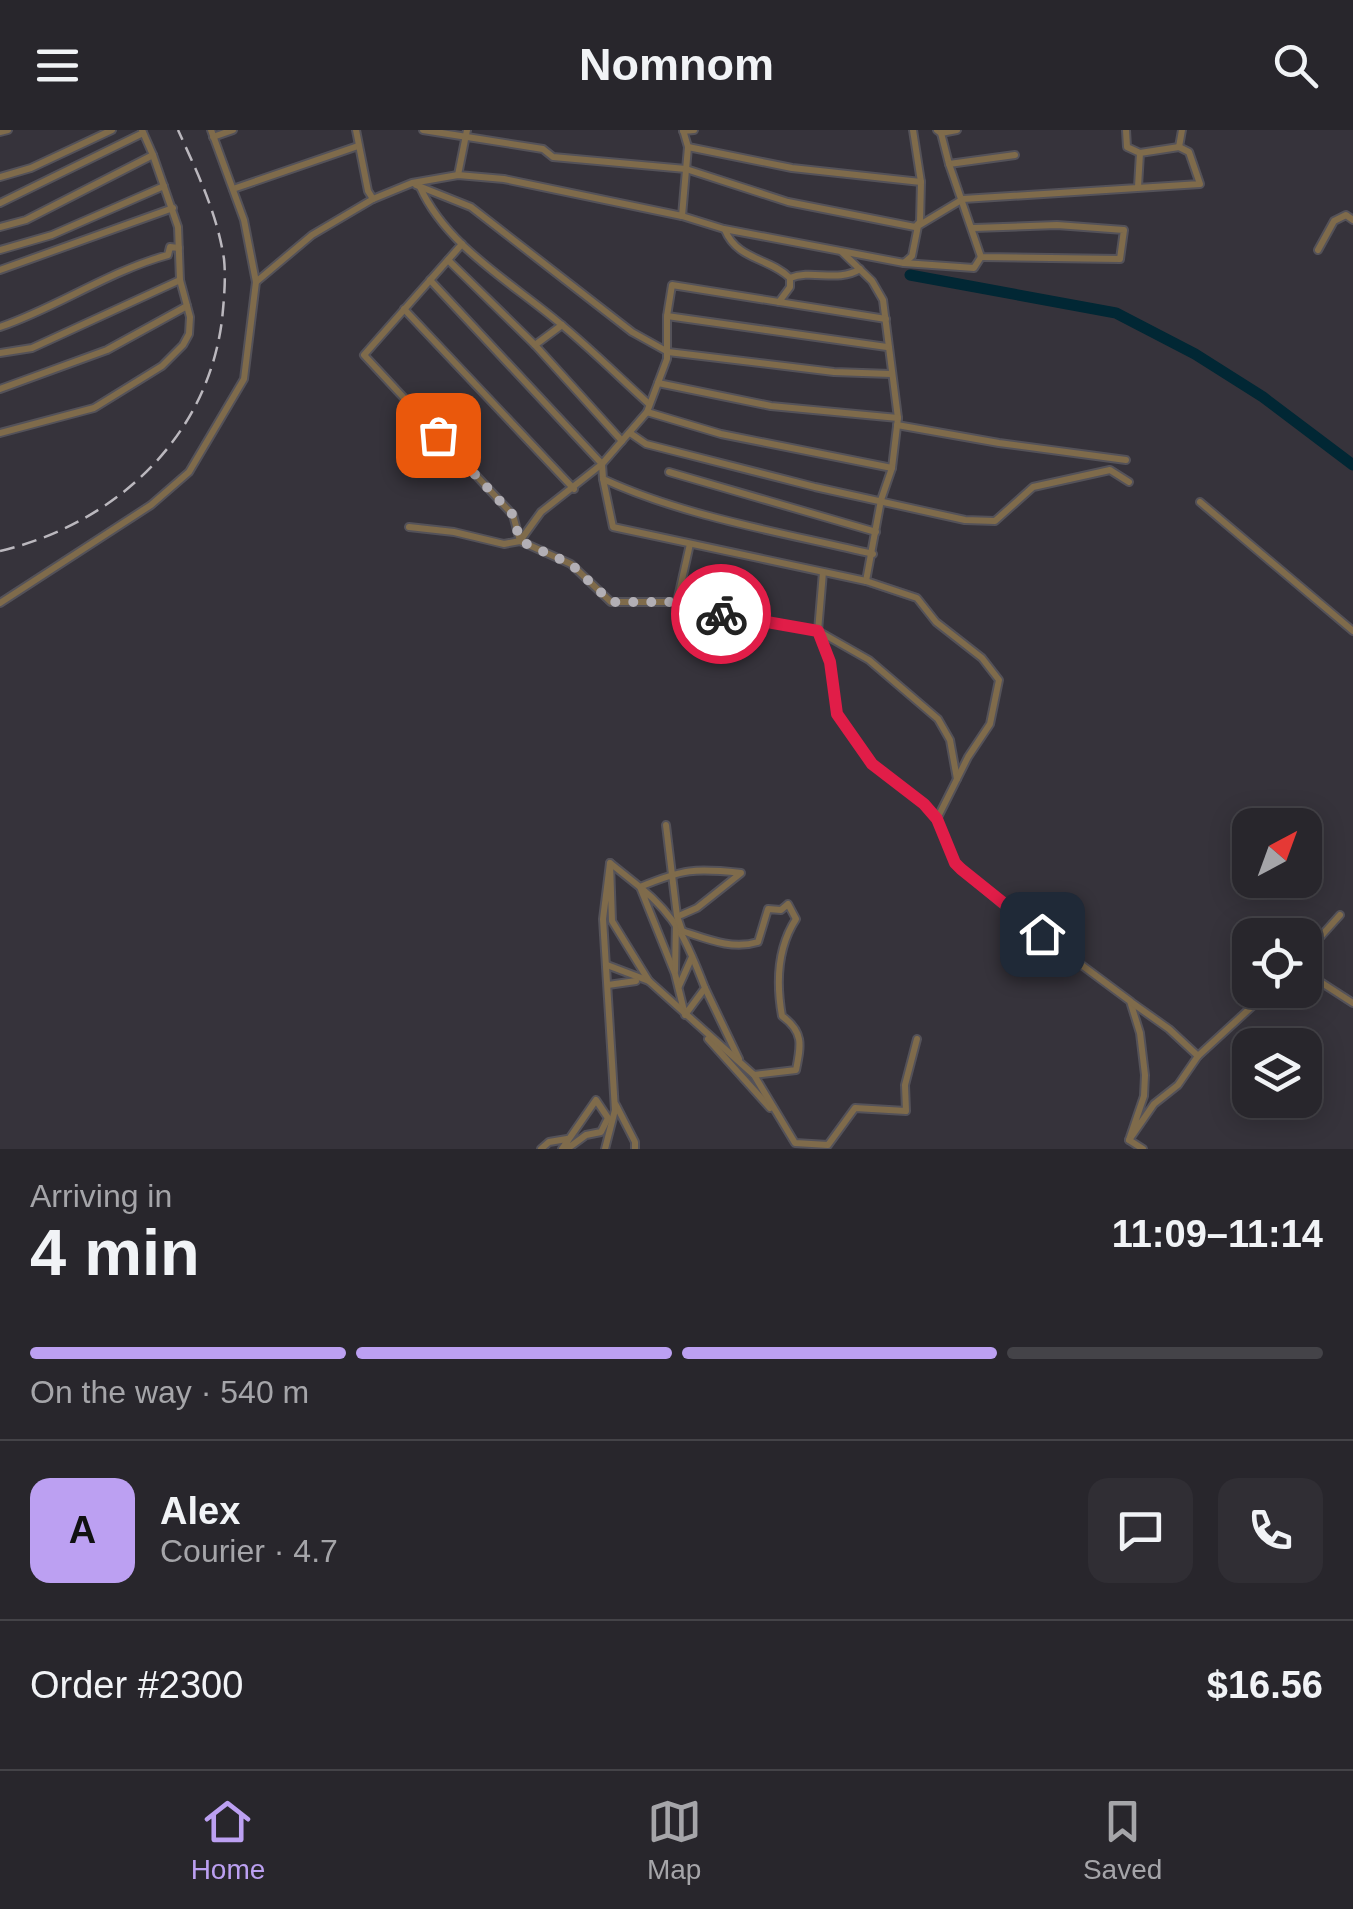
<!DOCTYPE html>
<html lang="en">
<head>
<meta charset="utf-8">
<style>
	:root { --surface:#28262c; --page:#302e34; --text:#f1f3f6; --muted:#a5a5a9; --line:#444348; --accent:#bca0f2 }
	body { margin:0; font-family:Arial,sans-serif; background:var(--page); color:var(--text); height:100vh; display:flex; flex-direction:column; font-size:38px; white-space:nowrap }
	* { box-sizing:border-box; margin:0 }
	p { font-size:32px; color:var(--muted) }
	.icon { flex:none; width:55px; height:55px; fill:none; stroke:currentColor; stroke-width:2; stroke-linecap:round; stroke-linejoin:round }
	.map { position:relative; height:1019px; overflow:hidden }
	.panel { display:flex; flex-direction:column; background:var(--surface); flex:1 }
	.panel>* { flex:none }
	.needle { width:65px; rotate:41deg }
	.controls { position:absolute; left:1232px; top:678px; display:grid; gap:20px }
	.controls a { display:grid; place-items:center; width:90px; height:90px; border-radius:20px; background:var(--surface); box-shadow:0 5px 25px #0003,0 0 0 2px var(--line); font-size:50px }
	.pin { position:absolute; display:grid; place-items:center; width:85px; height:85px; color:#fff; margin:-42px; border-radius:20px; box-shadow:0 5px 15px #0006 }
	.courier { position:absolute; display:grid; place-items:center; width:100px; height:100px; margin:-50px; border:8px solid #e11d48; border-radius:50%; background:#fff; color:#222; box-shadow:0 2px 12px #0007 }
	.summary em { font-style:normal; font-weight:700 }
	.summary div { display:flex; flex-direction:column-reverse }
	.summary { display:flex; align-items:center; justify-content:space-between; height:170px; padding:0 30px }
	h1 { font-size:65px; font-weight:700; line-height:75px }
	.bar { display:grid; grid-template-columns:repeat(4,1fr); gap:15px 10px; align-content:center; height:120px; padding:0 30px }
	.bar i { height:12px; border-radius:8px; background:var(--line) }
	.bar .on { background:var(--accent) }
	.bar p { grid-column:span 4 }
	.line { display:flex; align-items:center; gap:25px; padding:0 30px; border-top:2px solid var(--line) }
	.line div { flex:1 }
	.round { display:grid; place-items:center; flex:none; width:105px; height:105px; border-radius:20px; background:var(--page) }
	header { display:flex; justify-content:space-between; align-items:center; height:130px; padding:0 30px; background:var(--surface); font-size:45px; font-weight:700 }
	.tabs { display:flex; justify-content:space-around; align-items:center; height:140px; border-top:2px solid var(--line); background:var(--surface); font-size:28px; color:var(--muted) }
	.tabs a { display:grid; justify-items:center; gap:5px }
	.tabs .on { color:var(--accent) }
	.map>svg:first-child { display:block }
</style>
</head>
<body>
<header><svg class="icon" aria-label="menu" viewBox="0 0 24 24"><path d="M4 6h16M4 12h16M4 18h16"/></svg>Nomnom<svg class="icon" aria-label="search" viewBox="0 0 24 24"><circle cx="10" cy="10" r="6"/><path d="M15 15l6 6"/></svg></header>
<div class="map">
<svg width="1353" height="1019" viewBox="0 0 1353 1019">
	<rect width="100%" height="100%" fill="#36333b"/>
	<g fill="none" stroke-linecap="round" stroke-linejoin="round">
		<!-- river -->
		<polyline stroke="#012734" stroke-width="11" points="910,145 1116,183 1195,224 1263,267 1353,335"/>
		<!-- street casing -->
		<g stroke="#545259" stroke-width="10">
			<g id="street">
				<polyline points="423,0 543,19 553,27 686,39 788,72 915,97 920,92 921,52 913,0"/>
				<polyline points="937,0 941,3 957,0"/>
				<polyline points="1126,0 1127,17 1140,23"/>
				<polyline points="683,1 694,0"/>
				<polyline points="0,2 8,0"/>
				<polyline points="941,3 949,34 1015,25"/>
				<polyline points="213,7 233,0"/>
				<polyline points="688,17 792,38 921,52"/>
				<polyline points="1179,17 1182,0"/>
				<polyline points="949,34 981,127 1120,129 1124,100 1057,95 974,98"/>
				<polyline points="458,45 467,0"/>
				<polyline points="0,47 31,38 112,0"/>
				<polyline points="416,55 471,77 632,202 668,222 834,242 891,244"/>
				<path d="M 420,57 C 446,115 509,151 557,191 C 589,217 618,246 649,274"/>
				<polyline points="233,59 358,16"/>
				<polyline points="373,69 412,53 458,45 504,49 682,86 724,99 904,133 912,126 918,96 963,69 1200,54 1189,22 1179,17 1140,23 1138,57"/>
				<polyline points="0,73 143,3"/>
				<polyline points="682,86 688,17 683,0"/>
				<polyline points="0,97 26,90 153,25"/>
				<path d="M 725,100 C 737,130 770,128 790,148 L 790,157 L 779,172"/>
				<polyline points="462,114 364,225 513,385 520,411 571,434 611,472 677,472 724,485 818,501 869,530 938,589 950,610 957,649"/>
				<polyline points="0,120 52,105 164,56"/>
				<polyline points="1318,120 1334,91 1346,85 1353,90"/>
				<polyline points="842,122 872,151 883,170 898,288 892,338 881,370 866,451"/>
				<polyline points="448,130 535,215 622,311"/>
				<polyline points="904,133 974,138 981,127"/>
				<polyline points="0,140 173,78"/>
				<path d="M 790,148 C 812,139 838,153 860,139"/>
				<path d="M 430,150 L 602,334 L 603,349 C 685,387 785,403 873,424"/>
				<polyline points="256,152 312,105 373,69 368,61 356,0"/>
				<polyline points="404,179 574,359"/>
				<polyline points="667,186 887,217"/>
				<path d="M 0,197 C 58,177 109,141 168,125 L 170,117 L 179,118"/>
				<polyline points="535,215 562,195"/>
				<polyline points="0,223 32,218 180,150"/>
				<polyline points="658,253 771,276 898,288"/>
				<polyline points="0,259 107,220 187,176"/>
				<polyline points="647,282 721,304 892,338"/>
				<polyline points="897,295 999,313 1126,330"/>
				<polyline points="0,303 94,278 162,236 183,215 189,204 190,187 180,150 178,97 153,25 142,0"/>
				<polyline points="630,303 646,314 815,357 965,390 995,391 1033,357 1110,340 1129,352"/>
				<polyline points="669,342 876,402"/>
				<polyline points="603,349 613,397 866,451 917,468 936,492 982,528 999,550 990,594 968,627 937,689 955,733 961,739 1025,793 1130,871 1140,903 1145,945 1144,966 1129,1010 1154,974 1178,955 1198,926"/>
				<polyline points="1200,372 1353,501"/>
				<polyline points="409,397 454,402 504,414 520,411 541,382 602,334 647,282 667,229 667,186 672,155 886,189"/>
				<polyline points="823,442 818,501 830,532 837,584 872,634 924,674 937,689"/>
				<polyline points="677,472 690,414"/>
				<polyline points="0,473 151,375 189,342 244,249 256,152 244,90 211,0"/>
				<path d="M 610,733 L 640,757 C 683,739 695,738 741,743 L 697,778 L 681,785"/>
				<path d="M 640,757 C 678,788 688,814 705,858 L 685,885 L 675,844 Z"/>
				<polyline points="1305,824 1340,785"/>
				<polyline points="607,835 649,851"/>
				<polyline points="675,841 676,793"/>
				<polyline points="1305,842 1353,873"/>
				<polyline points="608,855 636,851"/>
				<polyline points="679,856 692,827"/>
				<polyline points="705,858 739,929"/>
				<polyline points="1131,872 1169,899 1198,926 1270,860"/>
				<polyline points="708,909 770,978"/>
				<polyline points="754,945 795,1013 828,1015 855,978 906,981 905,955 917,909"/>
				<polyline points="616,975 635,1012 635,1019"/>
				<polyline points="1129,1010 1143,1019"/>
				<polyline points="541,1019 549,1012 567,1009"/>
				<polyline points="562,1019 596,970 608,988 601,1002 586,1005 567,1019"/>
				<path d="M 605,1019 L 615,980 L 603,789 L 610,733 L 612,791 L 649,851 L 754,945 L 796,940 C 801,915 804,902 782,886 C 776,852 777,818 796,789 L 788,774 L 781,780 L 768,779 L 758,812 C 732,820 707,809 682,801 L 677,786 L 666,695"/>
			</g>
		</g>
		<!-- street -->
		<use href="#street" stroke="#7f6b4b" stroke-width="6"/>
		<!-- rail -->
		<path stroke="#bbb8be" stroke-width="2.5" stroke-dasharray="15 8" stroke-linecap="butt" d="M 0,421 C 114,394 207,309 222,190 C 224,170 226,148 224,129 C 217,83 197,42 178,0"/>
	</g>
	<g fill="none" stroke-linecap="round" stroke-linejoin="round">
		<!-- done -->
		<polyline stroke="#b2afb5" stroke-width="10" stroke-dasharray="0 18" points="438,305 513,385 520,411 571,434 611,472 677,472 721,484"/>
		<!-- route -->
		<polyline stroke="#e11d48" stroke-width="12" points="721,484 818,501 830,532 837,584 872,634 924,674 937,689 955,733 961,739 1042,804"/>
	</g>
</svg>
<div class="controls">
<a><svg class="needle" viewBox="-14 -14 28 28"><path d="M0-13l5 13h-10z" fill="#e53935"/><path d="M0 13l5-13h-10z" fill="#a5a5a9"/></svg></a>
<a><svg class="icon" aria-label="locate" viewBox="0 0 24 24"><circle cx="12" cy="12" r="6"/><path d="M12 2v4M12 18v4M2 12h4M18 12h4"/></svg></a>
<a><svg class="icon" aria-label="layers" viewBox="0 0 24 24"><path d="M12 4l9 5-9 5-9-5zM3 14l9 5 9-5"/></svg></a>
</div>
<div class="pin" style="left:438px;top:305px;background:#ea580c"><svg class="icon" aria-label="bag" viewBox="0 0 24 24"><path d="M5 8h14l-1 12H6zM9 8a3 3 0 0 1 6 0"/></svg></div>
<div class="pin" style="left:1042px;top:804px;background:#1f2937"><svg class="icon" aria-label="home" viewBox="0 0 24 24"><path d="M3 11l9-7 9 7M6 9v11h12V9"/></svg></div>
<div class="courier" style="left:721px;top:484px"><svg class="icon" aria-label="bike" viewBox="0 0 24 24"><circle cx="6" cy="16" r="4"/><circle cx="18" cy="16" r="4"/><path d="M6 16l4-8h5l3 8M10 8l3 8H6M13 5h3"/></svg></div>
</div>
<section class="panel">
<div class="summary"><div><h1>4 min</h1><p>Arriving in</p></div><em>11:09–11:14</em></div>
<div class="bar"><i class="on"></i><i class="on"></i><i class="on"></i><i></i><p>On the way · 540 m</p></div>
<div class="line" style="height:180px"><b class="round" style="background:var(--accent);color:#111">A</b><div><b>Alex</b><p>Courier · 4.7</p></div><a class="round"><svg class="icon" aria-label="chat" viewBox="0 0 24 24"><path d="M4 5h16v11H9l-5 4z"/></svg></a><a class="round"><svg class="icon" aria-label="phone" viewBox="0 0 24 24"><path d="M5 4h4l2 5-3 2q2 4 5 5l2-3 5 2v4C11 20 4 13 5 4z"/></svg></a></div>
<div class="line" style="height:130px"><div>Order #2300</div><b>$16.56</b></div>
</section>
<nav class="tabs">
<a class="on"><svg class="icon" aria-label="home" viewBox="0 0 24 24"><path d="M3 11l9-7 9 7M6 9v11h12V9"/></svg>Home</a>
<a><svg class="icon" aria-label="map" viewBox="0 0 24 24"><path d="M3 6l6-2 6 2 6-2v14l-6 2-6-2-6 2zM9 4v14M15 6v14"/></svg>Map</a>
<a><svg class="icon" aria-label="saved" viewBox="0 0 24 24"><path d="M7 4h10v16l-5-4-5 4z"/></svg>Saved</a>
</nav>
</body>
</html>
